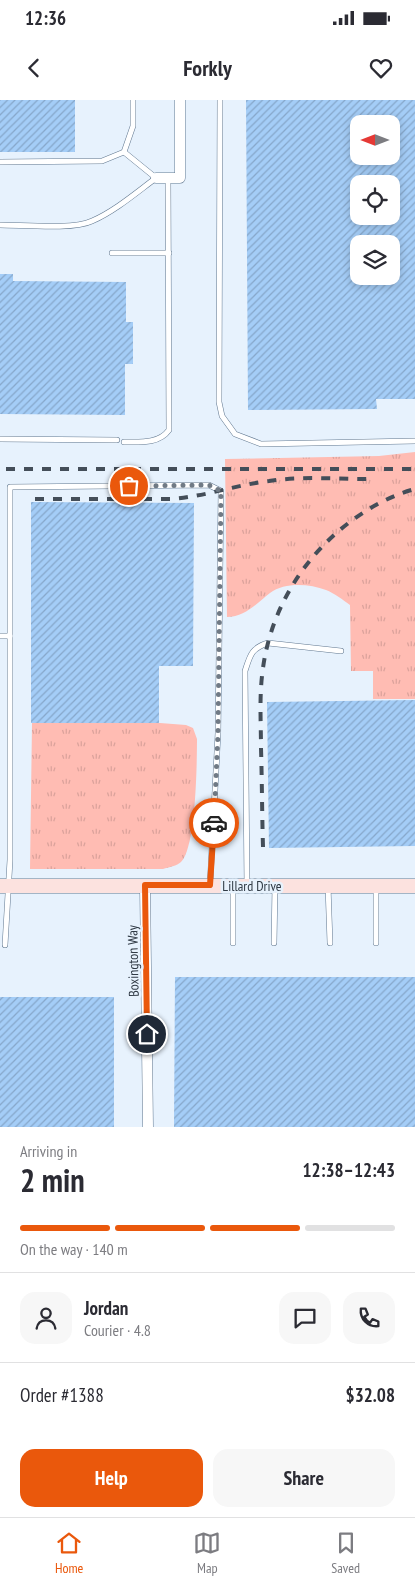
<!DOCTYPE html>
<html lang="en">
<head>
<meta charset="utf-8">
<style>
	:root { --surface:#fff; --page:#f7f7f7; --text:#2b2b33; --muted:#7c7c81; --line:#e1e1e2; --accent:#ea580c }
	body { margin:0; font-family:"PT Sans Narrow",sans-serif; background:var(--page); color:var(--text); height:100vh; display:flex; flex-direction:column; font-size:19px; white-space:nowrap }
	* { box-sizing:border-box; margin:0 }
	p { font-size:16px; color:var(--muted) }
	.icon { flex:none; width:28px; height:28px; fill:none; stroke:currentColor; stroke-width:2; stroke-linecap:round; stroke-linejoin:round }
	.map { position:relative; height:1027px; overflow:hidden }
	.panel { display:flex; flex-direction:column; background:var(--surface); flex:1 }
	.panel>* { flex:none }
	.needle { width:32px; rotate:270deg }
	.fabs { position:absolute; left:350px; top:15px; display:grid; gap:10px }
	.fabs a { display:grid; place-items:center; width:50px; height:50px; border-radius:10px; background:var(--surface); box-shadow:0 2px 8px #0003; font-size:25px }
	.pin { position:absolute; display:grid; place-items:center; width:42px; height:42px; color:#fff; margin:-21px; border:2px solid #fff; border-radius:50%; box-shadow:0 1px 5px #0007 }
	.courier { position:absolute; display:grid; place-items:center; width:50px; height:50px; margin:-25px; border:4px solid #ea580c; border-radius:50%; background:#fff; color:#222; box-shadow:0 1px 6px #0007 }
	.summary em { font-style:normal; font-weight:700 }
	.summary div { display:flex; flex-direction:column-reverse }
	.summary { display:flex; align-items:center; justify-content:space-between; height:85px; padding:0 20px }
	h1 { font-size:32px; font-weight:700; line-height:38px }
	.bar { display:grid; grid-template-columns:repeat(4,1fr); gap:8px 5px; align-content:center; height:60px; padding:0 20px }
	.bar i { height:6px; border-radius:4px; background:var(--line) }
	.bar .active { background:var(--accent) }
	.bar p { grid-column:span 4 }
	.line { display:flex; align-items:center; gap:12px; padding:0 20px; border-top:1px solid var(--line) }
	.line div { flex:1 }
	.round { display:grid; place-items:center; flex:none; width:52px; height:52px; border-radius:15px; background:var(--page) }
	.primary-button { display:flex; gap:10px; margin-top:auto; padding:10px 20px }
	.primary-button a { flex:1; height:58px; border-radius:15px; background:var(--accent); color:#fff; font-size:20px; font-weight:700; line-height:58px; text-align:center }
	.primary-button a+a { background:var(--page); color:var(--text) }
	.status { display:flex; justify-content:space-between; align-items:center; height:35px; padding:0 25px; background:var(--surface); direction:ltr }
	.status svg { height:14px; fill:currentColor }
	header { display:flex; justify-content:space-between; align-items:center; height:65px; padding:0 20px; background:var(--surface); font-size:22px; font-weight:700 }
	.dock { display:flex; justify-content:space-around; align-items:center; height:70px; border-top:1px solid var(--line); background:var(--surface); font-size:14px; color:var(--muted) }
	.dock a { display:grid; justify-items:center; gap:2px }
	.dock .active { color:var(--accent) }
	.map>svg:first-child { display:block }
</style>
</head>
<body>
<div class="status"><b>12:36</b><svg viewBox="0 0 49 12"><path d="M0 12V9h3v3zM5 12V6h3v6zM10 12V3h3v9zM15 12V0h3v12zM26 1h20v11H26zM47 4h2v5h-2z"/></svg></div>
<header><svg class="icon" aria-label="back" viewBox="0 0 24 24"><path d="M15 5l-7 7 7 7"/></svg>Forkly<svg class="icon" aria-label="heart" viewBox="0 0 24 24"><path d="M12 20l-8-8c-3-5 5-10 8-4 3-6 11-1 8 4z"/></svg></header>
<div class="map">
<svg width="415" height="1027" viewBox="0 0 415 1027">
	<defs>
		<pattern id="grass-tufts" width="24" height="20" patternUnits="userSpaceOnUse" patternTransform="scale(1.25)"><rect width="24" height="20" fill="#ffbcb3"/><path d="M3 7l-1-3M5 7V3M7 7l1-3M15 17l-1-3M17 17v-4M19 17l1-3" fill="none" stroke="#dba29b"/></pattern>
		<pattern id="building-hatch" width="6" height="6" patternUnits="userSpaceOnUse" patternTransform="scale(1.25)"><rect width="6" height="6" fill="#a4cdf7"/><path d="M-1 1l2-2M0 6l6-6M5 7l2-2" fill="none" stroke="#86a7ca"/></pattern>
	</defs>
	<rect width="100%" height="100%" fill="#e7f2fd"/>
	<!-- grass -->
	<g fill="url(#grass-tufts)">
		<path d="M 415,352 L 415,599 L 373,599 L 373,571 L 351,571 L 350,505 C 343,500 334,493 326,490 C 309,484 285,482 270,493 C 256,504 245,517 227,517 L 225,359 L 379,356 Z"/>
		<path d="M 32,623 L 160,623 L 186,625 L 193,628 L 197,639 C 197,662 196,748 181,762 C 177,766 169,767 163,769 L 30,769 Z"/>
	</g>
	<!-- building -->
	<g fill="url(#building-hatch)" fill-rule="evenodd">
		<rect x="0" y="0" width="75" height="52"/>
		<path d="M 246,0 L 415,0 L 415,299 L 376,299 L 377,309 L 248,310 ZM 359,24 L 391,24 L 391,56 L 359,56 ZM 359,84 L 391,84 L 391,116 L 359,116 ZM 359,144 L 391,144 L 391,176 L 359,176 Z"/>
		<polygon points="0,174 13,174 13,181 126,182 126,222 133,222 133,264 125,264 125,315 0,314"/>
		<polygon points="31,402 194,403 193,566 159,566 159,623 31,623"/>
		<polygon points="415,600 415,746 269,748 267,602"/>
		<polygon points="175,877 415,877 415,1027 174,1027"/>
		<rect x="0" y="897" width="114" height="130"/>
	</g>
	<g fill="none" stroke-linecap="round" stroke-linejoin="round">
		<!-- lane casing -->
		<g stroke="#617890" stroke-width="6">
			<g id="lane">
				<polyline points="220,0 219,302 222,316 235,334 261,344 415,341"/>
				<polyline points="0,62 102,61 124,52"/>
				<path d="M 0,125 C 23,125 73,130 92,121 C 115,111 137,92 156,78 L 124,52 L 133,26 L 133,0"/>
				<polyline points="112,153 169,153"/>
				<polyline points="0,339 117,340"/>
				<path d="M 124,342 C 140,342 159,344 169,330 L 168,78"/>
				<polyline points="0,536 10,536 10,760 5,845"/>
				<polyline points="10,536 10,387 209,385 221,391 218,633 210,785"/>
				<path d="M 247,785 L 245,571 C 250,556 251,548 268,543 L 341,551"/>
				<polyline points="233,786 233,843"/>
				<polyline points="328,786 330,843"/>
				<polyline points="376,786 376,843"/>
				<polyline points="274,843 275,786"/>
			</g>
		</g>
		<!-- street casing -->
		<g stroke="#617890" stroke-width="11">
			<g id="street">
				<polyline points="156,78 180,78 180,0"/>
				<polyline points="145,785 148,1027"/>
			</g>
		</g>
		<!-- secondary casing -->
		<g stroke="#617890" stroke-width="15">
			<polyline id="secondary" points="0,786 415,786"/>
		</g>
		<!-- lane -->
		<use href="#lane" stroke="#fff" stroke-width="5"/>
		<!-- street -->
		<use href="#street" stroke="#fff" stroke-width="10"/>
		<!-- secondary -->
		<use href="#secondary" stroke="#fce2df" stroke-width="14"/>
		<!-- rail -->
		<g stroke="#444e59" stroke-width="4" stroke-dasharray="9 9" stroke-linecap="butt">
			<polyline points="6,369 415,369"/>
			<path d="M 35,399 L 170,399 C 204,397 235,385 269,381 C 302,376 336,379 369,379"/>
			<path d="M 263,747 C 262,714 262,681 261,648 C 261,622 259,595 263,568 C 270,517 295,471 333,436 C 356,415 385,397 415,389"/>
		</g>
	</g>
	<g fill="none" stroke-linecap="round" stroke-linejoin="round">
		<!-- done -->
		<polyline stroke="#707a85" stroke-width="5" stroke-dasharray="0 9" points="129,386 209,385 221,391 218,633 214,723"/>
		<!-- route -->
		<polyline stroke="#ea580c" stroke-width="6" points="147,934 145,785 210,785 214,723"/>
	</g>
	<g text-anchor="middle" stroke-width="5" stroke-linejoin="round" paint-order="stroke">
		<!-- street labels -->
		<g font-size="14" fill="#303a45" stroke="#e7f2fd">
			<text x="252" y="791">Lillard Drive</text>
			<text transform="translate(133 861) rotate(-91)" y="5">Boxington Way</text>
		</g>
	</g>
</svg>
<div class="fabs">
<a><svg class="needle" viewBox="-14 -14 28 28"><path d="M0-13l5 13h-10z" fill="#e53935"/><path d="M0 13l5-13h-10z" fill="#7c7c81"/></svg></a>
<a><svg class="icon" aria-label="locate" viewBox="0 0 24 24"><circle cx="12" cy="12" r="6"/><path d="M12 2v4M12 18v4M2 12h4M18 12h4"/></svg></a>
<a><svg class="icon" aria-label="layers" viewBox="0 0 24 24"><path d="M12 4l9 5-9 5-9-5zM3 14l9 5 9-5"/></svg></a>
</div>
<div class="pin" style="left:129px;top:386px;background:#ea580c"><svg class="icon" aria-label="bag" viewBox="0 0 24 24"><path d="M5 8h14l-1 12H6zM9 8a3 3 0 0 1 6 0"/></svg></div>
<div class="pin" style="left:147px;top:934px;background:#1f2937"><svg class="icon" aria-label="home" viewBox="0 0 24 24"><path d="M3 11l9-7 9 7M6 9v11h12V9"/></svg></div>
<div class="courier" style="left:214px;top:723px"><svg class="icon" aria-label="car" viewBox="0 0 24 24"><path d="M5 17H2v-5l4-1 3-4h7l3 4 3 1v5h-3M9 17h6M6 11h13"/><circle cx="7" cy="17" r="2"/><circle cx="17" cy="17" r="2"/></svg></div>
</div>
<section class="panel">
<div class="summary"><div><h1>2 min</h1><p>Arriving in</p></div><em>12:38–12:43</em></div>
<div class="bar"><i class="active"></i><i class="active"></i><i class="active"></i><i></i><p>On the way · 140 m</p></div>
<div class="line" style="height:90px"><a class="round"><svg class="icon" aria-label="person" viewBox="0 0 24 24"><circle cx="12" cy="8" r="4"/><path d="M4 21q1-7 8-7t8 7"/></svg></a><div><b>Jordan</b><p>Courier · 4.8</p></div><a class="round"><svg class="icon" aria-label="chat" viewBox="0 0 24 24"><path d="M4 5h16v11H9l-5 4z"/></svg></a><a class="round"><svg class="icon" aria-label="phone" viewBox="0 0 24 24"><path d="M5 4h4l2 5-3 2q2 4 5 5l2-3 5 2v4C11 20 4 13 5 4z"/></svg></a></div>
<div class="line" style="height:65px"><div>Order #1388</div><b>$32.08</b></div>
<div class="primary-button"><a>Help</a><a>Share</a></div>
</section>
<nav class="dock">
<a class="active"><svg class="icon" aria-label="home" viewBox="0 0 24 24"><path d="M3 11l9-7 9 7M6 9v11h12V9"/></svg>Home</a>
<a><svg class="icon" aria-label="map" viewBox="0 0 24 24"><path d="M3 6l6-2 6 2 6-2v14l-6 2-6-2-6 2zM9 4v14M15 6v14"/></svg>Map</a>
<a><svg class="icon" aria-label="saved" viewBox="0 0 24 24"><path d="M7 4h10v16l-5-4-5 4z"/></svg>Saved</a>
</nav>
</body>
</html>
